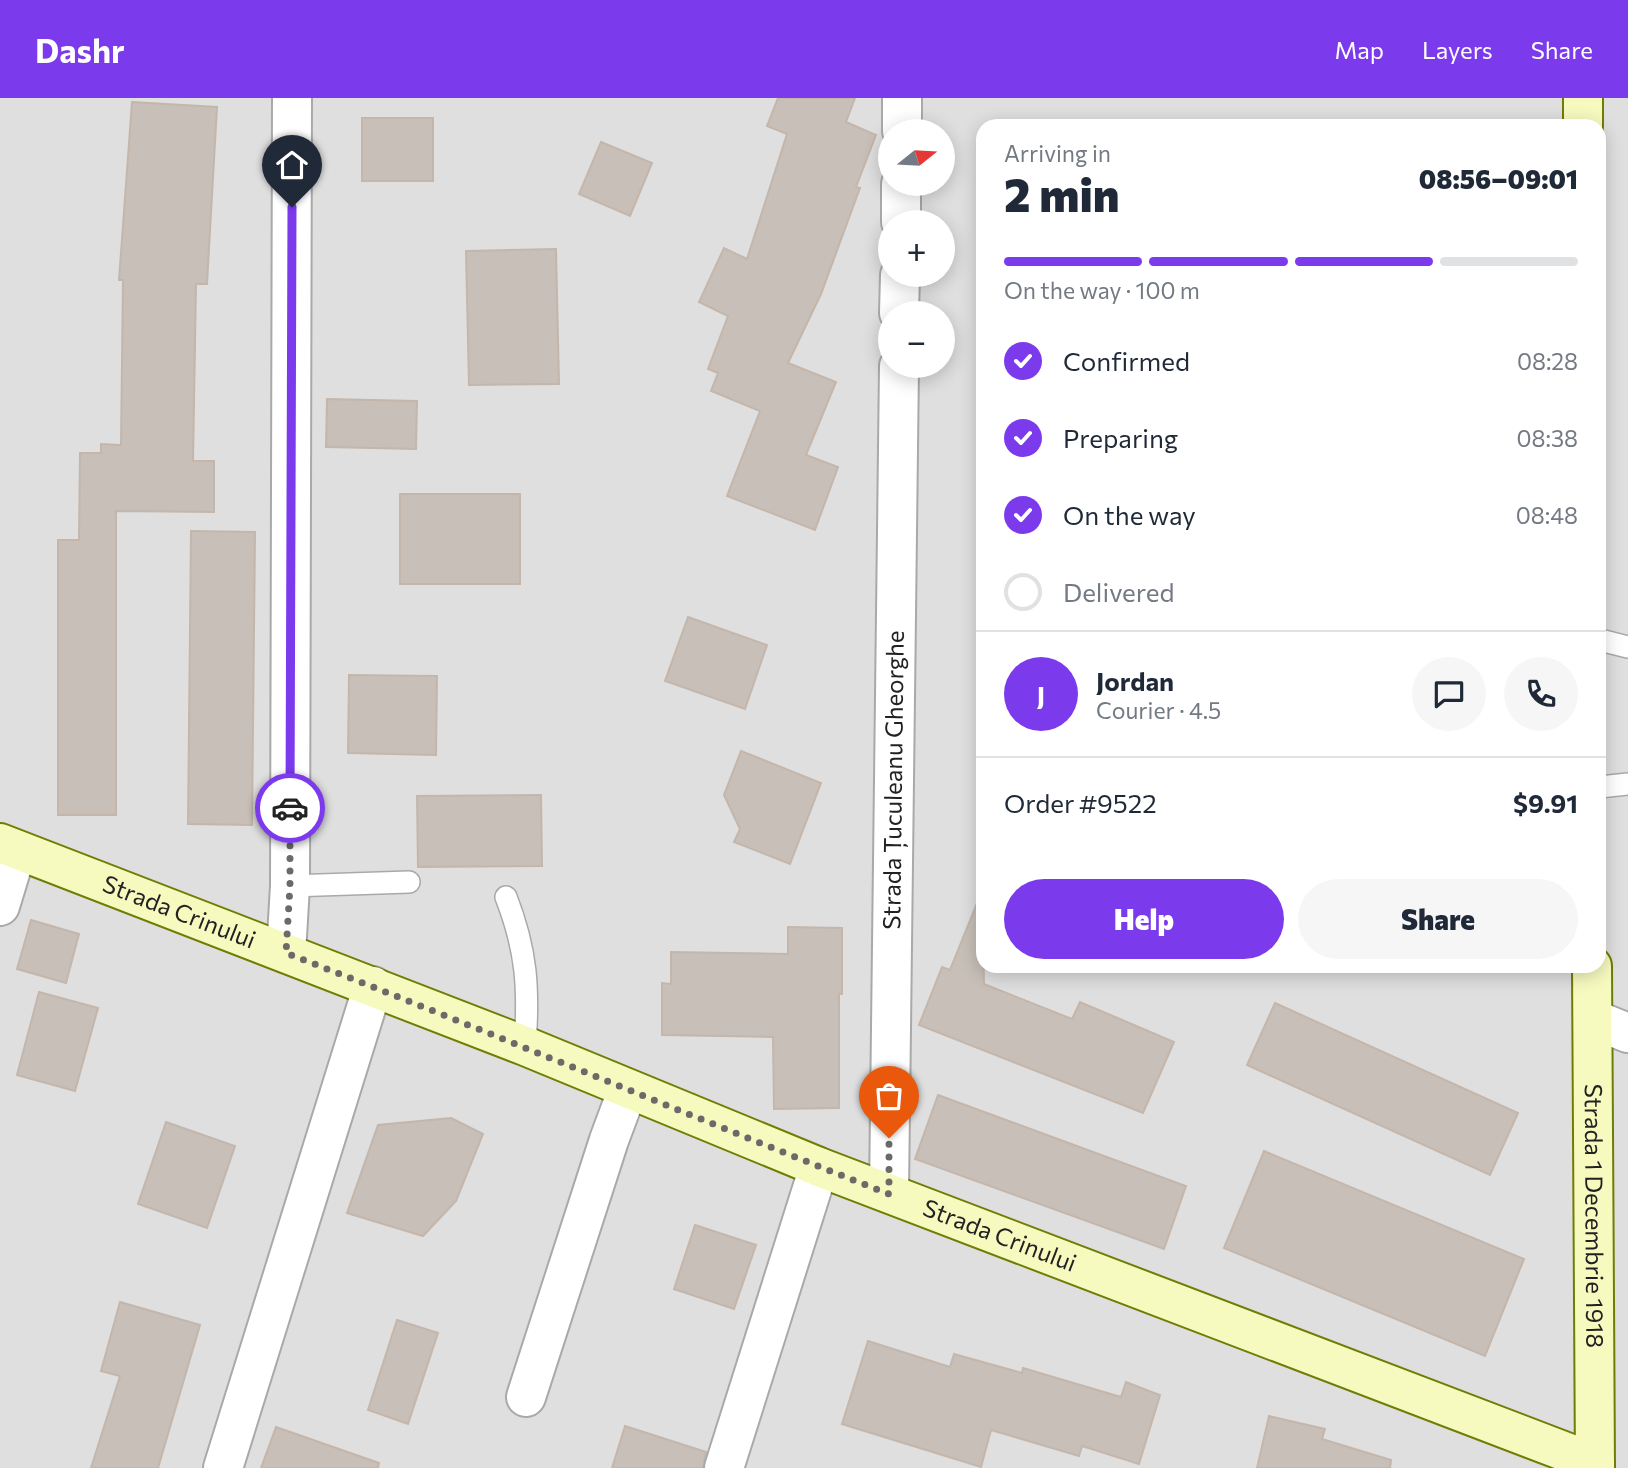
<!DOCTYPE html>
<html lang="en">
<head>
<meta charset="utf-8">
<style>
	:root { --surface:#fff; --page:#f6f6f7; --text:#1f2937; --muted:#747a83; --line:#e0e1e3; --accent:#7c3aed }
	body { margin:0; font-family:Commissioner,sans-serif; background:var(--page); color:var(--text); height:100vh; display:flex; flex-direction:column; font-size:26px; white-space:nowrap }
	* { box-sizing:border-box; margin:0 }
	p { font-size:23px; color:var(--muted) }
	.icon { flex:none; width:38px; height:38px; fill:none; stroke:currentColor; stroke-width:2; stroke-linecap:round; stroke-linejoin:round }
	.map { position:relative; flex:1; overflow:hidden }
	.sheet { position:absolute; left:976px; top:21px; width:630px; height:854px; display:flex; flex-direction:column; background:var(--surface); border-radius:21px; box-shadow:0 4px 18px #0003 }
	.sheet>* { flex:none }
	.needle { width:46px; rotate:72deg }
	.buttons { position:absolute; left:878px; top:21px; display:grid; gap:14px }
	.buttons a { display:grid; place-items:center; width:77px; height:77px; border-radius:50%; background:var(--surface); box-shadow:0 4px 18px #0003; font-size:35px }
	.pin { position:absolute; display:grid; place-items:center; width:60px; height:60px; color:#fff; margin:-72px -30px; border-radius:50% 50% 50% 0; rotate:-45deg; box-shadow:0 0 7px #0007 }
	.pin .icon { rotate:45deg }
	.courier { position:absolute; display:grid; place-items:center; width:70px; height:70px; margin:-35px; border:5px solid #7c3aed; border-radius:50%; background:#fff; color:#222; box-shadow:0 2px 9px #0007 }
	.overview em { font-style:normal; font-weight:800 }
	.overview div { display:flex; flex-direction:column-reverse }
	.overview { display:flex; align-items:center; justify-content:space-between; height:119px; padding:0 28px }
	h1 { font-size:46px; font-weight:800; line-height:52px }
	.bar { display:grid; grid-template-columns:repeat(4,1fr); gap:10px 7px; align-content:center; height:84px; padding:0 28px }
	.bar i { height:9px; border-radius:5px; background:var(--line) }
	.bar .selected { background:var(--accent) }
	.bar p { grid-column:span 4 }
	.line { display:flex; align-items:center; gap:18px; padding:0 28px; border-top:2px solid var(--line) }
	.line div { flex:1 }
	.round { display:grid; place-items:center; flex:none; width:74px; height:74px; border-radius:37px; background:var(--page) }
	ol { padding:0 28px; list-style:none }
	li { display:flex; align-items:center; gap:21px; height:77px }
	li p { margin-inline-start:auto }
	li .icon { padding:7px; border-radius:50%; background:var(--accent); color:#fff; stroke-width:4 }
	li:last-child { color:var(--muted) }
	li i { width:38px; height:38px; border:4px solid var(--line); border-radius:50% }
	.cta { display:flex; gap:14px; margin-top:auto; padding:14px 28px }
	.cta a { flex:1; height:80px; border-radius:42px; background:var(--accent); color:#fff; font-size:28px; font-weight:800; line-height:80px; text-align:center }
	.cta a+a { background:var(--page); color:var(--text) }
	header { display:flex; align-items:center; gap:42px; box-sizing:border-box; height:98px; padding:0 35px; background:var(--accent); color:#fff }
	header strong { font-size:33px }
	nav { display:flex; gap:38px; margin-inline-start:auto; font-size:24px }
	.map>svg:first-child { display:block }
</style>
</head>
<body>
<header>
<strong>Dashr</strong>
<nav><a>Map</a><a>Layers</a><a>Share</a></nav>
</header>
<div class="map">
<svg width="1628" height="1370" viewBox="0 0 1628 1370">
	<rect width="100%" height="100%" fill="#f2efe9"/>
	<!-- residential -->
	<path fill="#e0dfdf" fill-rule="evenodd" d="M 0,0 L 1628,0 L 1628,1370 L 0,1370 ZM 984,28 L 1600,28 L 1600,868 L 984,868 ZM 891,33 L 943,33 L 943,86 L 891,86 ZM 891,124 L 943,124 L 943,177 L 891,177 ZM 891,215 L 943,215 L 943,268 L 891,268 Z"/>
	<!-- building -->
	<g fill="#c7bfb8" stroke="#c4b6ab" stroke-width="2">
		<polygon points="778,0 855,0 846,24 876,37 856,89 860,90 821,196 788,265 836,284 806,357 838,369 815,432 727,398 760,313 711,293 718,275 708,271 728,218 699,204 724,150 747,161 787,36 767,28"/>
		<polygon points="132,4 217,9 207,186 196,186 193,363 214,363 214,414 116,413 116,717 58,717 58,442 79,442 80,355 101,355 101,346 121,347 123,182 119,182"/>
		<rect x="362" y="20" width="71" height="63"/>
		<polygon points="601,44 652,65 630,118 579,96"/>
		<polygon points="556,151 559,286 469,287 466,153"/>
		<polygon points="327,301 417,303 416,351 326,349"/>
		<rect x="400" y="396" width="120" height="90"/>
		<polygon points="191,433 255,434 252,727 188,726"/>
		<polygon points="688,519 767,547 745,611 665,583"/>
		<polygon points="349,577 437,578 436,657 348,655"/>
		<polygon points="741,653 821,685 790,766 734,744 740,731 724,697"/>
		<polygon points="541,697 542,768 418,769 417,698"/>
		<polygon points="982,793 984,886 1072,921 1080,904 1174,944 1143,1015 919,927 942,869 950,872"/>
		<polygon points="31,822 79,836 66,885 17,871"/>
		<polygon points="788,829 842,830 842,896 839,896 839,1010 774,1011 773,939 662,937 662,885 671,886 671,854 788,856"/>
		<polygon points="39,894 98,910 75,993 17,977"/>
		<polygon points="1275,905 1518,1015 1490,1077 1247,967"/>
		<polygon points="938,997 1186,1088 1164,1151 915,1061"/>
		<polygon points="451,1020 483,1036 456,1103 423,1138 347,1115 378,1027"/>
		<polygon points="166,1024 235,1048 207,1130 138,1106"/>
		<polygon points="1264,1053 1524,1161 1485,1258 1224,1150"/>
		<polygon points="695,1127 756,1147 734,1211 674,1191"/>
		<polygon points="120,1204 200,1227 158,1370 91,1370 120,1278 101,1273"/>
		<polygon points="397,1222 438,1235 408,1326 368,1312"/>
		<polygon points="868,1243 950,1269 954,1256 1022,1275 1023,1270 1121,1299 1126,1284 1160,1297 1139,1366 1082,1348 1079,1358 991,1332 981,1369 842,1326"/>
		<polygon points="1269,1318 1325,1331 1322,1341 1391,1362 1390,1370 1257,1370"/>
		<polygon points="625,1328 706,1354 703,1370 612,1370"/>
		<polygon points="276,1329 379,1365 378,1370 261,1370"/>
	</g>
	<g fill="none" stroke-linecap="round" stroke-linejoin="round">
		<!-- lane casing -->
		<g stroke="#a9a9a9" stroke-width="24">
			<g id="lane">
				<polyline points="1600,542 1628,549"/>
				<polyline points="1600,689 1628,686"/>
				<polyline points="290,788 409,784"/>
				<path d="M 506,799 C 527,853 529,891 525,948"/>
			</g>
		</g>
		<!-- street casing -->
		<g stroke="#a9a9a9" stroke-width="42">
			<g id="street">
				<polyline points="902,33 902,0"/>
				<polyline points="901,124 901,86"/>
				<polyline points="899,215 900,177"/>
				<polyline points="0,808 17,752"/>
				<polyline points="286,855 290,788 292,0"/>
				<polyline points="1593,921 1628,935"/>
				<path id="s1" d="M 889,1095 L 899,268"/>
				<polyline points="526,1299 609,1042 628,991"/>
				<polyline points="223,1370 373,888"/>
				<polyline points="724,1370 819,1069"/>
			</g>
		</g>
		<!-- secondary casing -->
		<g stroke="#707d05" stroke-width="42">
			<g id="secondary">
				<polyline points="1583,28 1583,0"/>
				<path id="s2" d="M 0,745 L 525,948 L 819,1069 L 1595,1365"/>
				<path id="s3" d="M 1592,868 L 1595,1370"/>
			</g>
		</g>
		<!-- lane -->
		<use href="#lane" stroke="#fff" stroke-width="21"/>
		<!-- street -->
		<use href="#street" stroke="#fff" stroke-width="38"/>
		<!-- secondary -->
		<use href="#secondary" stroke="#f7fabf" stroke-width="38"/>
	</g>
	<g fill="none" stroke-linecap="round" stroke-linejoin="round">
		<!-- done -->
		<path stroke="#6b6a68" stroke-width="7" stroke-dasharray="0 12.6" d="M 290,710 L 290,788 L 286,855 C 488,933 687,1017 889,1096 L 889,1040"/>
		<!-- route -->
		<polyline stroke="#7c3aed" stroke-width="9" points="290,710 292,109"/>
	</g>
	<g text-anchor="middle" stroke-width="5" stroke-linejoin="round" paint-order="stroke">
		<!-- street labels -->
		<g font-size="24" fill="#222" stroke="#fff">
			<text dy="8" stroke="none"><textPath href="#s1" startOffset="413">Strada Țuculeanu Gheorghe</textPath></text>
			<text dy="8" stroke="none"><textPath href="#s2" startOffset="192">Strada Crinului</textPath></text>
			<text dy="8" stroke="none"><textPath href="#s3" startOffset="250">Strada 1 Decembrie 1918</textPath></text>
			<text dy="8" stroke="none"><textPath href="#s2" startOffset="1074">Strada Crinului</textPath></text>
		</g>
	</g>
</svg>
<div class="buttons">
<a><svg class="needle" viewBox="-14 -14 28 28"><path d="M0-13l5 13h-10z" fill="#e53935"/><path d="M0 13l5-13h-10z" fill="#747a83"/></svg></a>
<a>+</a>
<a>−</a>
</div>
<div class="pin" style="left:889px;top:1040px;background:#ea580c"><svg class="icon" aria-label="bag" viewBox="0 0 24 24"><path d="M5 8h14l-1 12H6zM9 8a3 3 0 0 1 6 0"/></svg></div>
<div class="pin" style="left:292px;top:109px;background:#1f2937"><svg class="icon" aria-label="home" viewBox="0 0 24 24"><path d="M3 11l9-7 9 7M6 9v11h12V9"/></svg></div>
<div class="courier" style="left:290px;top:710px"><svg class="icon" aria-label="car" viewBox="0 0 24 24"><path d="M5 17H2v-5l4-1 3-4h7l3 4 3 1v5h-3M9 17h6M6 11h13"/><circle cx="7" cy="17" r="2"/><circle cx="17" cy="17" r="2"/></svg></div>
<section class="sheet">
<div class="overview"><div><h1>2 min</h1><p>Arriving in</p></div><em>08:56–09:01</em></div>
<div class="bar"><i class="selected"></i><i class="selected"></i><i class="selected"></i><i></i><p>On the way · 100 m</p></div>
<ol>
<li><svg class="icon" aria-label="check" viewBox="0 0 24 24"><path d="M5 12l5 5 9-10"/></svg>Confirmed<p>08:28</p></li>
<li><svg class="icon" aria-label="check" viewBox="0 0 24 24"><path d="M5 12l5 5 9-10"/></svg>Preparing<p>08:38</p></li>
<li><svg class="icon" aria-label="check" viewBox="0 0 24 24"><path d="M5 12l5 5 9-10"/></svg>On the way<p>08:48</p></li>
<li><i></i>Delivered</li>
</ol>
<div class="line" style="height:126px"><b class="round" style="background:var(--accent);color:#fff">J</b><div><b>Jordan</b><p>Courier · 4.5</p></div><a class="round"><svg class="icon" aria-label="chat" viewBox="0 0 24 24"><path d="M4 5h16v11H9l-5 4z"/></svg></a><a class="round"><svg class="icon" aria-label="phone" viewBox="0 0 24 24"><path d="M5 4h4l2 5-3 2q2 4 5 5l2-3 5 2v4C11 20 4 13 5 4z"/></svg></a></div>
<div class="line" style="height:91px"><div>Order #9522</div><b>$9.91</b></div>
<div class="cta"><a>Help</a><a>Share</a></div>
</section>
</div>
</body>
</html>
